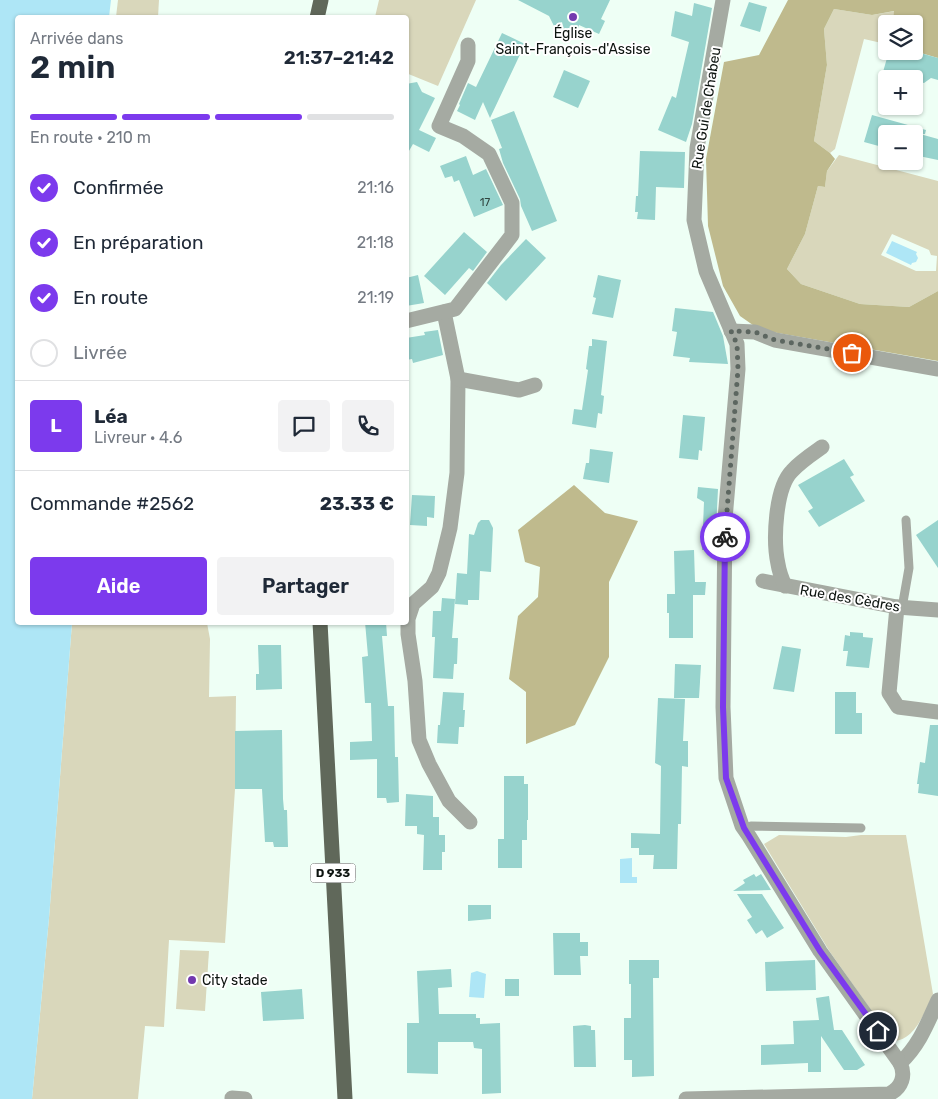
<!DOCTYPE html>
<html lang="fr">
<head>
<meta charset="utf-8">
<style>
	:root { --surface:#fff; --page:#f2f2f3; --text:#1f2937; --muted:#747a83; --line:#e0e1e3; --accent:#7c3aed }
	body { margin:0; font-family:Rubik,sans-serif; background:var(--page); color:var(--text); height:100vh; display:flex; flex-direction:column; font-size:19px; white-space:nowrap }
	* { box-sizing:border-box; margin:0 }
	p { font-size:16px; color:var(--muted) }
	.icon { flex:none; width:28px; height:28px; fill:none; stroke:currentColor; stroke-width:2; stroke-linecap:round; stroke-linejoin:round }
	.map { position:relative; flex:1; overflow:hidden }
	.drawer { position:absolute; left:15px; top:15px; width:394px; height:610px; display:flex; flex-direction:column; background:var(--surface); border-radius:5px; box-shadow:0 1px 4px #0004 }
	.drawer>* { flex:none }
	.fabs { position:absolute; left:878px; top:15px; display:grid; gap:10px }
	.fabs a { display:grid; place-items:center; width:45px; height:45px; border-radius:5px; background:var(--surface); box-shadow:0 1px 4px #0004; font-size:25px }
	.pin { position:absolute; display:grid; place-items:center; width:42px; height:42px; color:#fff; margin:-21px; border:2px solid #fff; border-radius:50%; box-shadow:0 1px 5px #0007 }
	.courier { position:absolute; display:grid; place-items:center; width:50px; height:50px; margin:-25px; border:4px solid #7c3aed; border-radius:50%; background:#fff; color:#222; box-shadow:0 1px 6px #0007 }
	.head em { font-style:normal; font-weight:600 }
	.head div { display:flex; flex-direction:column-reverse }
	.head { display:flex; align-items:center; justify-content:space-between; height:85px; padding:0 15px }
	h1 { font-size:32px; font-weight:600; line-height:38px }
	.bar { display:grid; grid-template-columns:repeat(4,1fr); gap:8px 5px; align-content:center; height:60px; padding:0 15px }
	.bar i { height:6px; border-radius:4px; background:var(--line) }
	.bar .on { background:var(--accent) }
	.bar p { grid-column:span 4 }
	.line { display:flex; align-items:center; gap:12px; padding:0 15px; border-top:1px solid var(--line) }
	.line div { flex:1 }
	.round { display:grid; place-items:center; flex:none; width:52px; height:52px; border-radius:5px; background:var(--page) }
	ol { padding:0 15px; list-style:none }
	li { display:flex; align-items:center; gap:15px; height:55px }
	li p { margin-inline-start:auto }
	li .icon { padding:5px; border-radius:50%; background:var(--accent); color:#fff; stroke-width:4 }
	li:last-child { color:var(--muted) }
	li i { width:28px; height:28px; border:2px solid var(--line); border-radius:50% }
	.button { display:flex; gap:10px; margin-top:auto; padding:10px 15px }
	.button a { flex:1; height:58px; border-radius:5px; background:var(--accent); color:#fff; font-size:20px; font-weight:600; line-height:58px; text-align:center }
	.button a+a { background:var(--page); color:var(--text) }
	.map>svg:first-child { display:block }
</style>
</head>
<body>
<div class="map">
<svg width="938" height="1099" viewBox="0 0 938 1099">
	<rect width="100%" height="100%" fill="#eefff5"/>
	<!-- green -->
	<g fill="#d9d7bb" fill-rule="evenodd">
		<polygon points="118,0 159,0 158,17 116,17"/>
		<polygon points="379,0 476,0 438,86 406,73 406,18 375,17"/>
		<polygon points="834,9 872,15 895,11 893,24 886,24 886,44 864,39 835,149 830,153 814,141 827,65 824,29"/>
		<path d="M 839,155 L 938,181 L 938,291 L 909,307 L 860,304 L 801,284 L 787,269 L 805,234 L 818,186 L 825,187 L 827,171 ZM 892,234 L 929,250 L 931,255 L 937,256 L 936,271 L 916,271 L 881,255 Z"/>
		<polygon points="72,623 207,623 210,639 209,697 236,696 235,789 225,943 169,940 164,1027 145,1026 138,1099 32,1099 49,918"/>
		<path d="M 779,835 L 846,837 L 861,835 L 906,835 L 933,994 C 925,1011 915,1041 893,1041 L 830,952 L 764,844 Z"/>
		<polygon points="180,950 209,951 205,1011 176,1009"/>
	</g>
	<!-- forest -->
	<g fill="#bfba8d">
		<polygon points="788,0 938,0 938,58 914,51 914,24 893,24 894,11 872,15 834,9 824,29 827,65 814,141 830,153 835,159 827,171 825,187 818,186 805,234 787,269 801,284 860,304 909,307 938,291 938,361 760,330 740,316 723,286 708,226 706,159 724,62 759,55"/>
		<polygon points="574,485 605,513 638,521 609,582 609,657 575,725 526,744 526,692 509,679 518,616 538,597 540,567 525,562 518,530"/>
	</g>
	<!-- water -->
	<g fill="#aee6f6">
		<polygon points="0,0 111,0 109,17 18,18 18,622 72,623 49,918 32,1099 0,1099"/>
		<polygon points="892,241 917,252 916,254 918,258 916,262 912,263 911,265 886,253"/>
		<polygon points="632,858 632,877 637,877 637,883 620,883 620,859"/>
		<polygon points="477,971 486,974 484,998 469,997 471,973"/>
	</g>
	<!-- building -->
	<g fill="#97d3cd">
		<polygon points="518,0 610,0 601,19 605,21 599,34 579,25 578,29 574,28 564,31 562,22 554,26 549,16"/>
		<polygon points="749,2 767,7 760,32 740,26"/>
		<polygon points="694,3 712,8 692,124 686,142 658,130 672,96 676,98 689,42 671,36 675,11 692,16"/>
		<polygon points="502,33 525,44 490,118 483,102 475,120 457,111 460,105 459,104 468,83 476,87"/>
		<polygon points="889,51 913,51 938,58 938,80 931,78 924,83 914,81 914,79 896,79 894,75 883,72"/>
		<polygon points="564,70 590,81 578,108 553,97"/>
		<polygon points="417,82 422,92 435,98 419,130 436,138 429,152 413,144 406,156 406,84"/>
		<polygon points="514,111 557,221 532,231 521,206 520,199 503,163 499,149 502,148 491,120"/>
		<polygon points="872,115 926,130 925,134 920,134 938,139 938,160 914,155 914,134 886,134 886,148 864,142"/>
		<polygon points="640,151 685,152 684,188 656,187 655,220 637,219 638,212 635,212 636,196 638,196"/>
		<polygon points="466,156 473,175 486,169 503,205 474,217 459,180 454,182 452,176 445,178 440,166"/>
		<polygon points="464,232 487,252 473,271 469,268 445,295 424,276"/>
		<polygon points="526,239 546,258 506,301 487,283 501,265"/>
		<polygon points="418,275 424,303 406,306 406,278"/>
		<polygon points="598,275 621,280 613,318 592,314 596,298 593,297"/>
		<polygon points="675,308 713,312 723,336 728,364 689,362 690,358 673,356 677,332 672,331"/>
		<polygon points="438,330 443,355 413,363 412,359 406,360 406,338 425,335 424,332"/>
		<polygon points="592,339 607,341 601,395 604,396 602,414 598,413 596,428 572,424 574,409 582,410 588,370 586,369 589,346 592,346"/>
		<polygon points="683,415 705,417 702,451 699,450 698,460 679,458"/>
		<polygon points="590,449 613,452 609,483 583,479 586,463 589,463"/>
		<polygon points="844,459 854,475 850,477 865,501 819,527 808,511 813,508 798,485"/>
		<polygon points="698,487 718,489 715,550 702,550 704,502 697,498"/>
		<polygon points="412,495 435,496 434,518 427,517 427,526 410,525"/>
		<polygon points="481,520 489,520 493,528 491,572 480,571 479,600 468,600 468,605 455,604 457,573 467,574 469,534 474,535 478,523"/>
		<polygon points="938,520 938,568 916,535"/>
		<polygon points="694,550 695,582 706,582 705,595 693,595 693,638 669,638 669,613 667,613 667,594 675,594 674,551"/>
		<polygon points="442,598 455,599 452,638 458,638 457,664 454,664 453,679 433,678 435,637 432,637 433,611 441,611"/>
		<polygon points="365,622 386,622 387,636 382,636 388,706 394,706 395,757 398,757 399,802 387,803 386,798 377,798 377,759 350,760 350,742 372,741 371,703 365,703 362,657 368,656"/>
		<polygon points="850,632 863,633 863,637 873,638 869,668 846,666 848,651 843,651 845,635 850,636"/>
		<polygon points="258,645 281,645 282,689 256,690 256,674 259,674"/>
		<polygon points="782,646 801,649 794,692 773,689"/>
		<polygon points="675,664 701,665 699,698 674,698"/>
		<polygon points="443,692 464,693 463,710 465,710 464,727 459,727 458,744 437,743 438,725 440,725"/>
		<polygon points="835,692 856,692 856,713 862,713 862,734 835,734"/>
		<polygon points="658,698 685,699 683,741 688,741 688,767 682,766 681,824 678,824 677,869 653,869 654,855 639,855 639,848 631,848 631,833 660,834 661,766 655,763"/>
		<polygon points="930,725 938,725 938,796 918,793 919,784 917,784 920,762 925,763"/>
		<polygon points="282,730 283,799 284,810 287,810 288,847 274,847 273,842 265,842 262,789 235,789 235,731"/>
		<polygon points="504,776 524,776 524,784 528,784 528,820 527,820 527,840 522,840 522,868 498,868 498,839 504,839"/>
		<polygon points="406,794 433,796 433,817 439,817 439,835 445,835 445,852 442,852 442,870 423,870 424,835 417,834 417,826 405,826"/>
		<polygon points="754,874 756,877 761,874 771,890 733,891 745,883 743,880"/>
		<polygon points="737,894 762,894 784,928 767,938 762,930 756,934 747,920 752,917"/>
		<polygon points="468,905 491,905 491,919 468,921"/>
		<polygon points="553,933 580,933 580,942 588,942 588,956 580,956 581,975 554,975"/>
		<polygon points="629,960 659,960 659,978 653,978 654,1076 632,1077 632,1060 624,1060 624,1018 631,1018 631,984 629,984"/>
		<polygon points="815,960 816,990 766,991 765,962"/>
		<polygon points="451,969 452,987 438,988 439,1014 476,1014 476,1018 480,1018 480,1024 500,1023 501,1093 482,1094 482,1049 474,1048 473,1042 438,1042 438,1074 407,1073 407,1023 419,1023 417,971"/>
		<rect x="505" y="979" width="14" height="17"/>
		<polygon points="302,989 304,1019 263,1021 261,992"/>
		<polygon points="829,996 834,1030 842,1030 865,1065 857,1070 844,1070 821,1036 821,1072 808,1072 808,1063 761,1065 761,1045 794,1044 793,1021 819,1020 816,998"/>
		<polygon points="585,1025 591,1026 591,1030 595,1030 596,1067 574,1067 573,1026"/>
	</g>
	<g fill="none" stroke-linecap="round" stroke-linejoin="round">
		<!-- service -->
		<g stroke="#a5aaa2" stroke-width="9">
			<polyline points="902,608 909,568 906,520"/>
			<polyline points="744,828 751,826 861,828"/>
		</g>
		<!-- minor -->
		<g stroke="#a5aaa2" stroke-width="15">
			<polyline points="444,312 458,379 457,473 450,528 439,573 432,587 413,604 408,619 408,634 415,681 419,740 429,764 449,801 470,822"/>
			<polyline points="406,321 455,309 512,235 512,203 489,154 463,136 439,126 468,61 468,45"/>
			<polyline points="731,331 755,332 775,340 938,369"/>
			<polyline points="458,379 519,390 535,385"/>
			<polyline points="763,581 897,607 938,610"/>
			<path d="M 785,586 C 782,579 779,571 778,564 C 773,541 775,488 792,471 C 800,462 812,454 822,447"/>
			<polyline points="897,607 889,693 898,707 938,712"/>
			<path d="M 900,1063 C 919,1046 928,1022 938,1000"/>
			<polyline points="232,1098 245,1099"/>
			<path d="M 686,1099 L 889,1094 C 902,1088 906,1075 900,1063 L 820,951 L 749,836 L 742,826 L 726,778 L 723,707 L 725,519 L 738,369 L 737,344 L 706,271 L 694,220 L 697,148 L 723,0"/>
		</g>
		<!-- primary -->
		<g stroke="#60685a" stroke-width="15">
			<polyline points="317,18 321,0"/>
			<polyline points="320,622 345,1099"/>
		</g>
	</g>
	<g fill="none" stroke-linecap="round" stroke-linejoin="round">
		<!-- done -->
		<polyline stroke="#5c6660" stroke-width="5" stroke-dasharray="0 9" points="725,537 738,369 737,344 731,331 755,332 775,340 852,353"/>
		<!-- route -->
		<polyline stroke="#7c3aed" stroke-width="6" points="725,537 723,707 726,778 744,828 820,951 878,1031"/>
	</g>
	<!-- markers -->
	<g fill="#7339af" stroke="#fff" stroke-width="2">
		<circle cx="573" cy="17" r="5"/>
		<circle cx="192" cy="980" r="5"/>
	</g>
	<g text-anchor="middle" stroke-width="4" stroke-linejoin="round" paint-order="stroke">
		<!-- number labels -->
		<g font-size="11" fill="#30443f">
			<text x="485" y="206">17</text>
		</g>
		<!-- shield labels -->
		<rect fill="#fff" stroke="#565a58" stroke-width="1" x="310.5" y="863.5" width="45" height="19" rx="4"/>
		<g font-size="12" font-weight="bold" fill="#0d1410">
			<text x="333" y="877">D 933</text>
		</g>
		<!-- poi labels -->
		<g font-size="14" fill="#0d1410" stroke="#fff">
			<text x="573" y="38">Église<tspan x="573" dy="16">Saint-François-d'Assise</tspan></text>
			<text x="202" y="985" text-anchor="start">City stade</text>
		</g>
		<!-- street labels -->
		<g font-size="14" fill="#0d1410" stroke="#fff">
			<text transform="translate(706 108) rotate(-81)" y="5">Rue Gui de Chabeu</text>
			<text transform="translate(850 598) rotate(10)" y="5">Rue des Cèdres</text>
		</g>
	</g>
</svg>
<div class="fabs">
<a><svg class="icon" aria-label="layers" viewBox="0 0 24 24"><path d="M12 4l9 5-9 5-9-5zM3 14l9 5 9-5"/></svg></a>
<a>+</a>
<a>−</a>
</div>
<div class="pin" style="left:852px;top:353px;background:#ea580c"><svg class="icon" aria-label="bag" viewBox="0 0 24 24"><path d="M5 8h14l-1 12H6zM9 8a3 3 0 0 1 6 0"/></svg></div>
<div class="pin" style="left:878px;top:1031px;background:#1f2937"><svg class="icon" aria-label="home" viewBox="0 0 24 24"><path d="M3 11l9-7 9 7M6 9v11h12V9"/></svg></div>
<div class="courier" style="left:725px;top:537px"><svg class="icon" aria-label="bike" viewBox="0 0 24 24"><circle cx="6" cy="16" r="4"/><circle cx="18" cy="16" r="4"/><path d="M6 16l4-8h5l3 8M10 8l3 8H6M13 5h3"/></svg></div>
<section class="drawer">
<div class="head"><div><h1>2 min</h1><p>Arrivée dans</p></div><em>21:37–21:42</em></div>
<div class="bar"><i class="on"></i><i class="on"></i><i class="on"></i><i></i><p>En route · 210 m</p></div>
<ol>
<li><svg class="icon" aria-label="check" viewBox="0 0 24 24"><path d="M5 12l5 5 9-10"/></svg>Confirmée<p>21:16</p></li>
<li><svg class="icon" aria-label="check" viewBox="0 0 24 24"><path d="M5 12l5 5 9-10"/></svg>En préparation<p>21:18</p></li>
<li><svg class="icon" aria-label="check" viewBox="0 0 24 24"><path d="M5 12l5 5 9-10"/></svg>En route<p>21:19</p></li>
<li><i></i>Livrée</li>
</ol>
<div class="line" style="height:90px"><b class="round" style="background:var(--accent);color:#fff">L</b><div><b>Léa</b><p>Livreur · 4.6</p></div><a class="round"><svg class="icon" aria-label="chat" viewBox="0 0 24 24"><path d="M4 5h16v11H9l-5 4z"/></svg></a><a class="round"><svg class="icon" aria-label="phone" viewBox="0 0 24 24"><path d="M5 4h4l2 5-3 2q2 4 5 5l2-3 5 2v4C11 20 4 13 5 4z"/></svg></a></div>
<div class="line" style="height:65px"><div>Commande #2562</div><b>23.33 €</b></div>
<div class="button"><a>Aide</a><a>Partager</a></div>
</section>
</div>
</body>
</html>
